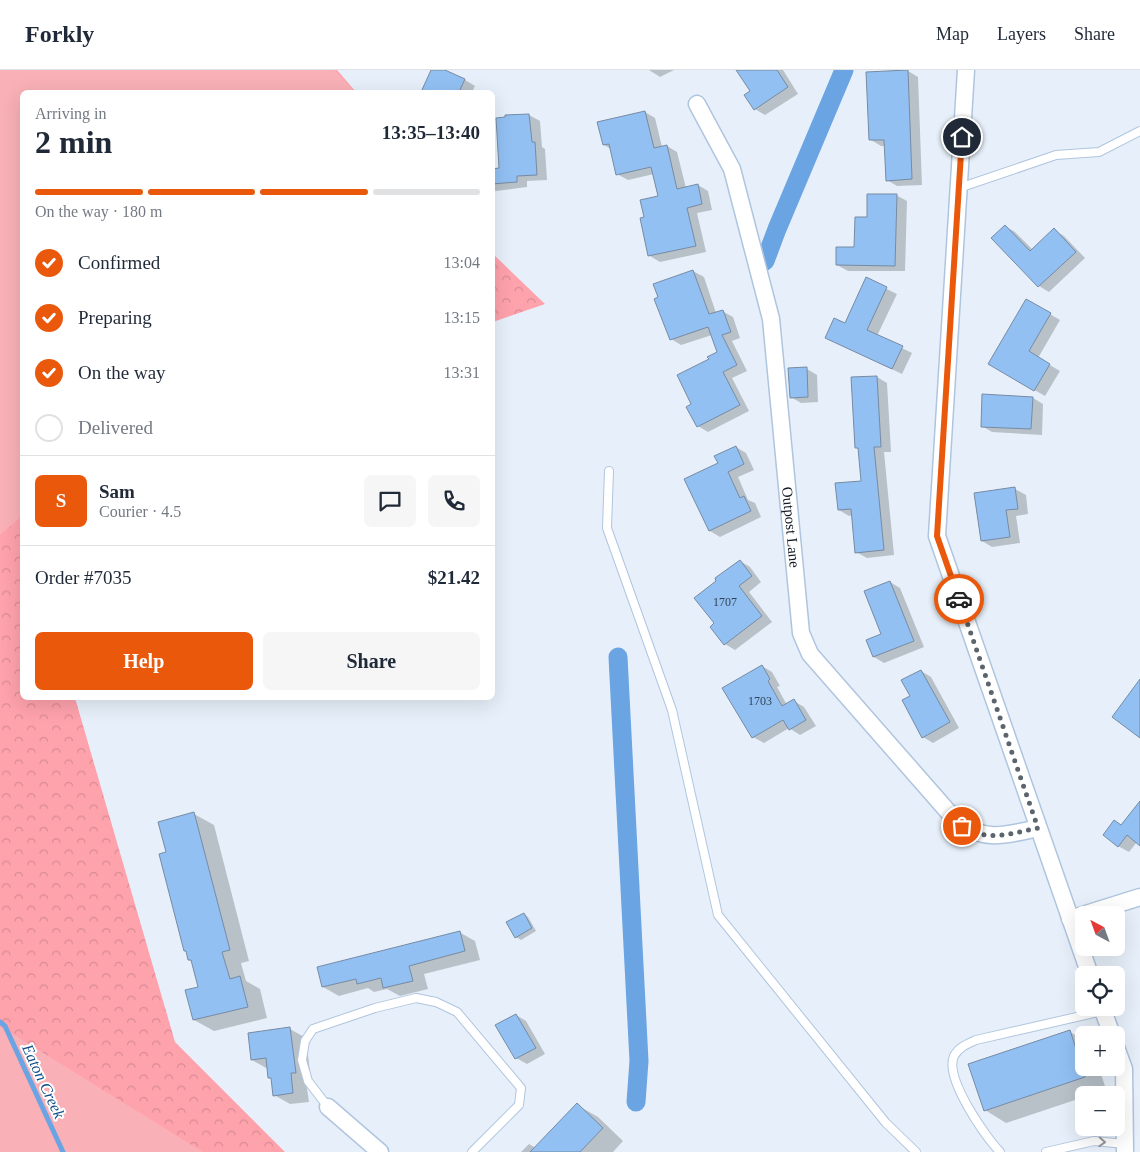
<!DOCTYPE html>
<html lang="en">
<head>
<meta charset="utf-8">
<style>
	:root { --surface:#fff; --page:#f6f6f7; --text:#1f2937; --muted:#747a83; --line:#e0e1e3; --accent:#ea580c }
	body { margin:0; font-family:Georgia,serif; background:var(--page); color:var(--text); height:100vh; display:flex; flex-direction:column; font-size:19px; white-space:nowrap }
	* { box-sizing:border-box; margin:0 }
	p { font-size:16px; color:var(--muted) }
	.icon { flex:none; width:28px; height:28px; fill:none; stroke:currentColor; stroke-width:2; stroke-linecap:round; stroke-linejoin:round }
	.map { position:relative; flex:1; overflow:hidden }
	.details { position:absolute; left:20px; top:20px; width:475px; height:610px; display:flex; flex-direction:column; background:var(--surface); border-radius:8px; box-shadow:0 5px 20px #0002 }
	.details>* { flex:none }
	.needle { width:32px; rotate:319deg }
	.tools { position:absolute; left:1075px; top:836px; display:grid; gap:10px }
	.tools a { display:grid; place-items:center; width:50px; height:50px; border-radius:8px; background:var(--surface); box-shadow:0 5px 20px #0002; font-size:25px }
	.pin { position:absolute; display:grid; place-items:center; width:42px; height:42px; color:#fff; margin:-21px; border:2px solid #fff; border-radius:50%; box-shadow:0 1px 5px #0007 }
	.courier { position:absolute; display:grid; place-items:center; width:50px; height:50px; margin:-25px; border:4px solid #ea580c; border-radius:50%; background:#fff; color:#222; box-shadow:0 1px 6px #0007 }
	.overview em { font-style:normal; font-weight:600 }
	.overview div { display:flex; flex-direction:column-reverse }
	.overview { display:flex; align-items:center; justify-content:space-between; height:85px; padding:0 15px }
	h1 { font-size:32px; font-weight:600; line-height:38px }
	.bar { display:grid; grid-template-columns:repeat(4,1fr); gap:8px 5px; align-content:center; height:60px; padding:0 15px }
	.bar i { height:6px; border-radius:4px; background:var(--line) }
	.bar .on { background:var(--accent) }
	.bar p { grid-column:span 4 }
	.line { display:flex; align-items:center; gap:12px; padding:0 15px; border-top:1px solid var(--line) }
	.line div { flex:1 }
	.round { display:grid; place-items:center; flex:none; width:52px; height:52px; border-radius:8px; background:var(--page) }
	ol { padding:0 15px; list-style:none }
	li { display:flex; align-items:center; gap:15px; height:55px }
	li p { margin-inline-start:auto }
	li .icon { padding:5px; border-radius:50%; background:var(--accent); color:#fff; stroke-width:4 }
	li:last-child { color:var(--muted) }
	li i { width:28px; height:28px; border:2px solid var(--line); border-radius:50% }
	.cta { display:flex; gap:10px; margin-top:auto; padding:10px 15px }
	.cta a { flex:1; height:58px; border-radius:8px; background:var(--accent); color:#fff; font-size:20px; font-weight:600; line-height:58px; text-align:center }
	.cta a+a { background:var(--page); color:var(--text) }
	header { display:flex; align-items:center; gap:30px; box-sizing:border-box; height:70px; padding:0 25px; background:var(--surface); border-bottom:1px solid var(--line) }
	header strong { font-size:24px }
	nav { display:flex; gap:28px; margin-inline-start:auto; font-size:18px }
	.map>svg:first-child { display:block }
</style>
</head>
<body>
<header>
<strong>Forkly</strong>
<nav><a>Map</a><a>Layers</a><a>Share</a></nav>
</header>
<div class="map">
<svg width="1140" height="1082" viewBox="0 0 1140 1082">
	<defs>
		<pattern id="forest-crowns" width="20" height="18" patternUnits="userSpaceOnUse" patternTransform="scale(1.25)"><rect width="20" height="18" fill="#fea2ac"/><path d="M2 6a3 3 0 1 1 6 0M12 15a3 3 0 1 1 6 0" fill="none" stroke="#d98b94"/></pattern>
	</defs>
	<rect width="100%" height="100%" fill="#e7f0fa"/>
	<!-- forest -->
	<g fill="url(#forest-crowns)">
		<polygon points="0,0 337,0 356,22 22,22 22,628 75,628 175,972 285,1082 0,1082"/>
		<polygon points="492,184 493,184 545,234 493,252"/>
	</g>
	<!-- park -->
	<g fill="#f9b0b7">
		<polygon points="0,0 335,0 355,22 22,22 22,446 0,465"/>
		<polygon points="0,956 203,1082 0,1082"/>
	</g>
	<!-- shadow -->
	<g fill="#0003">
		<polygon points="432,0 442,0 465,10 475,16 472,22 430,22 424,19"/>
		<polygon points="649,0 674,0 660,7"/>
		<polygon points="738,0 783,0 798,24 765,45 755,39 752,22"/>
		<polygon points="908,1 918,7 922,115 897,116 887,110 886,76 881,76 871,70"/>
		<polygon points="645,42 655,48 662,77 667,76 677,82 686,118 698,115 708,121 712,140 697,143 706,182 660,192 650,186 646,148 660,127 654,104 628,110 617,104 611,79 604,75"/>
		<polygon points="529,45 540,51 542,77 545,79 547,110 527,111 527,117 496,121 492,119 492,100 500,100 506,46"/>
		<polygon points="896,125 907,131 905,201 848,201 837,195 855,178 868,149"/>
		<polygon points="1005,156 1015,162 1033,180 1054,160 1064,166 1085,188 1049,222 1039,216 992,168"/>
		<polygon points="693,201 704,207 716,243 722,241 733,247 740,268 732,271 747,301 732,308 749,341 708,362 698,356 693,335 710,290 718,283 712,265 681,275 671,269"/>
		<polygon points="866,209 897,224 877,266 912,283 902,304 837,273"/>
		<polygon points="1026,230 1060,250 1038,288 1060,301 1045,326 989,294"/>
		<polygon points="807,299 817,305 818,332 801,333 791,327"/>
		<polygon points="877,307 887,313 891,382 884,382 894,485 867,488 856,482 853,445 849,446 839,440 863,412 860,380 856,377"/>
		<polygon points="984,325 1033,328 1043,334 1042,365 992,362 982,356"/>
		<polygon points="736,377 746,383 754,400 738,407 748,430 755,433 761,447 720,467 710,461 686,409 720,394"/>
		<polygon points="1015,419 1026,425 1028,444 1016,446 1020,473 992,477 982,471 976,424"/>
		<polygon points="740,491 750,497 761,512 749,522 772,552 735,580 725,574 716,554"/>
		<polygon points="890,512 900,518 924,577 884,593 874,587 883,564"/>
		<polygon points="762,596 772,602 780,616 777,617 787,635 794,631 804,637 816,656 800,665 789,658 764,673 753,667"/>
		<polygon points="921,601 931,607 959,658 933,673 923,667 911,626"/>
		<polygon points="1140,733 1140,774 1137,772 1129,782 1118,776 1122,756"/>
		<polygon points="194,744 214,755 249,891 241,893 246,911 260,919 267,948 214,961 194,950 187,921 200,917 193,892 189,890 187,882 185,881 168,783"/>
		<polygon points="524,844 528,847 536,861 521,870 516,867"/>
		<polygon points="459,862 475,871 480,890 424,904 428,919 400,926 387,919 374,922 368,918 339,926 323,917"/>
		<polygon points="516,945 526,951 545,984 527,994 516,988 497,956"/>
		<polygon points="290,959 306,968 311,1011 306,1012 309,1032 290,1034 274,1025 272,1009 269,1008 268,999 252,990"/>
		<polygon points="1070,962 1084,970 1084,998 1099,998 1106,1019 1084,1025 1084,1027 1006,1053 985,1040"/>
		<polygon points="577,1035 598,1047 623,1071 613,1082 521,1082 529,1074 536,1078"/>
	</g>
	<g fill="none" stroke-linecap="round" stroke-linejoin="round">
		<!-- stream -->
		<polyline stroke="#6aa4e2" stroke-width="5" points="0,952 5,956 63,1082"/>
		<!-- canal -->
		<g stroke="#6aa4e2" stroke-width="19">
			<polyline points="765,191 777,159 844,0"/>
			<polyline points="618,587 639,991 636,1032"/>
		</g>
	</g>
	<!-- building -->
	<g fill="#92c0f3" stroke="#768ba3">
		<polygon points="431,0 445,0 465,9 459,22 421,22"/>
		<polygon points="736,0 777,0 788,17 754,40 744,25 750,21"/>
		<polygon points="908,0 912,109 886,111 884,70 869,70 866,2"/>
		<polygon points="645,41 654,78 667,75 677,119 698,114 702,134 687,138 696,176 648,186 640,148 644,147 640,130 658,126 651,97 616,105 609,74 603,75 597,52"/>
		<polygon points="529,44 532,72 535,72 537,105 517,106 517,112 492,114 492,99 499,98 496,48 505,47 505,45"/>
		<polygon points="867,124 897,124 895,196 836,195 836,177 854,177 855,147 867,147"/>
		<polygon points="1005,155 1030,181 1054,158 1076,182 1038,217 991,168"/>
		<polygon points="693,200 709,244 723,240 731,262 722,265 737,295 723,302 740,335 697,357 686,337 691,334 677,305 709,289 707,287 717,282 708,257 670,270 654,229 658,227 653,214"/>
		<polygon points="866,207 887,217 867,260 903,276 892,299 825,268 834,248 845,253"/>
		<polygon points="1026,229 1051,243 1029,281 1050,294 1034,321 988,294"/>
		<polygon points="807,297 808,327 790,328 788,298"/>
		<polygon points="877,306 881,377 874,377 884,480 855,483 851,439 838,440 835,413 861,411 858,378 855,378 851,307"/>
		<polygon points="982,324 1033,327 1031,359 981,357"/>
		<polygon points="736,376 744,394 728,402 740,428 744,426 751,441 709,461 684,409 718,393 714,386"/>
		<polygon points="1015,417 1018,439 1006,440 1010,467 981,471 974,423"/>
		<polygon points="740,490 752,506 739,516 762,546 724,575 710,557 714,553 694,528 716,511 715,508"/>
		<polygon points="890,511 914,571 873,587 866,570 881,564 864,521"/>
		<polygon points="762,595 770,609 768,611 782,636 794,629 806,650 789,660 783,650 752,668 722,618"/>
		<polygon points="921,600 950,652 922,668 902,630 910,626 901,610"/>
		<polygon points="1140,609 1140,668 1112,647"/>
		<polygon points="1140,731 1140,776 1127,765 1118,777 1103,765 1114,750 1121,755"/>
		<polygon points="194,742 230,880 222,882 230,909 240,906 248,937 193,950 185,920 198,917 191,890 188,890 186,881 184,881 159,784 166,782 158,752"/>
		<polygon points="524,843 532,858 515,868 506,852"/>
		<polygon points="460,861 465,881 409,896 413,911 383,918 381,908 357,914 356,909 322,917 317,897"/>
		<polygon points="516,944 536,978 515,989 495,955"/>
		<polygon points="290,957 296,1003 291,1003 293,1023 273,1026 271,1008 268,1008 266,988 251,990 248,963"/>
		<polygon points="1070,960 1085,1007 984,1041 968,994"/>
		<polygon points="577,1033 603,1058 580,1082 530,1082"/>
	</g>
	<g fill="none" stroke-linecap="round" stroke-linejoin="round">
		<!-- service casing -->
		<g stroke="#afc5df" stroke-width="10">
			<g id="service">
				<polyline points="959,118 1056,85 1099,82 1140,61"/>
				<polyline points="609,401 607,458 672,640 718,845 886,1053 916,1082"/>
				<polyline points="328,1037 308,1011 302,990 305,971 313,959 375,938 416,928 436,932 457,942 521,1018 519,1035 472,1082"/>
				<path d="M 1000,1082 C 985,1066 944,1008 954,986 C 959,977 967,974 976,970 L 1103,941"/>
				<polyline points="1046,1082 1094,1071 1125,1074"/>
			</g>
		</g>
		<!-- minor casing -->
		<g stroke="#afc5df" stroke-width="19">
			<g id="minor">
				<polyline points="966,0 937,466 1090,905"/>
				<path id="s1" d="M 697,34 L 732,99 L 771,249 L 801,563 L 810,584 L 958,753 C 987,772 1006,765 1038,758"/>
				<polyline points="1070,849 1140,827"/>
				<polyline points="1102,938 1112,965"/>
				<polyline points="1116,977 1124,999 1125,1082"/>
				<polyline points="328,1037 380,1082"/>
			</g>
		</g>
		<!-- service -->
		<use href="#service" stroke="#fff" stroke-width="8"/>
		<!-- minor -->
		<use href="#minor" stroke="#fff" stroke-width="16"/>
	</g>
	<!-- one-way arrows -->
	<defs><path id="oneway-chevron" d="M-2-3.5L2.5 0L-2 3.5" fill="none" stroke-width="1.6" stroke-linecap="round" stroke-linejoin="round" transform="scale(1.25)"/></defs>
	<use stroke="#94989c" href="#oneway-chevron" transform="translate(1102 1072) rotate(3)"/>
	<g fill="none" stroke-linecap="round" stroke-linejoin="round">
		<!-- done -->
		<path stroke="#5c646e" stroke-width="5" stroke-dasharray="0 9" d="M 959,529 L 1038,758 C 1012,763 986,773 962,756"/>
		<!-- route -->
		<polyline stroke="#ea580c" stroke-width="6" points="959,529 937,466 962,67"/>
	</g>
	<g text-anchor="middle" stroke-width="4" stroke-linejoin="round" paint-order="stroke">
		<!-- number labels -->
		<g font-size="12" fill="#314356">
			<text x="725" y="536">1707</text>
			<text x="760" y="635">1703</text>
		</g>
		<!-- street labels -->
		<g font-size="15" fill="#111922" stroke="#fff">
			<text dy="5" stroke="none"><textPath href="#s1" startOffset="438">Outpost Lane</textPath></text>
		</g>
		<!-- water labels -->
		<g font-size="16" font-style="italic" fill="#114e88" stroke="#fff">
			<text transform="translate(44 1011) rotate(65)" y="6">Eaton Creek</text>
		</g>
	</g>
</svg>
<div class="tools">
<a><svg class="needle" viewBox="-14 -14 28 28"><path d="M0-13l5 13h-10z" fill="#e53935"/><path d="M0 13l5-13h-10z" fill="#747a83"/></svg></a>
<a><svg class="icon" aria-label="locate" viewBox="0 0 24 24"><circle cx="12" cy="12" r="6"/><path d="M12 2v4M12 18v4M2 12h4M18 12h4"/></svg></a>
<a>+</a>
<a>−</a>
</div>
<div class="pin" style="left:962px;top:756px;background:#ea580c"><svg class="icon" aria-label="bag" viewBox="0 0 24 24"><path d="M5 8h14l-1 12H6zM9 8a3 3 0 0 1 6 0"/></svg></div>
<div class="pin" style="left:962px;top:67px;background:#1f2937"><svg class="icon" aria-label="home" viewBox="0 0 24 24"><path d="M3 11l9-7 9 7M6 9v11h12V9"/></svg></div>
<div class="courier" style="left:959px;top:529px"><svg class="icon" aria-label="car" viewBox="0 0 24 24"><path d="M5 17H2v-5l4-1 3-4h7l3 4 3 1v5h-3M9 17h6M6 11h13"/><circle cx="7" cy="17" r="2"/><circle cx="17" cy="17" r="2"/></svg></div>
<section class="details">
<div class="overview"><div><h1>2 min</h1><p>Arriving in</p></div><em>13:35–13:40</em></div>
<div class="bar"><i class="on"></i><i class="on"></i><i class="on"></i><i></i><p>On the way · 180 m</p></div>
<ol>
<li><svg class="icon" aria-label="check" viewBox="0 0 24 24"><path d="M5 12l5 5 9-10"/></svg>Confirmed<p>13:04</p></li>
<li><svg class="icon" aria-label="check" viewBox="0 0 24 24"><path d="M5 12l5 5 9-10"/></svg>Preparing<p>13:15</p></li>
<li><svg class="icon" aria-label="check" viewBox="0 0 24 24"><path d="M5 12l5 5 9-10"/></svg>On the way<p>13:31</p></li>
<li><i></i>Delivered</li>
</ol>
<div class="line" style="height:90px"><b class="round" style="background:var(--accent);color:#fff">S</b><div><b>Sam</b><p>Courier · 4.5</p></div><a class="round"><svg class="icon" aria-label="chat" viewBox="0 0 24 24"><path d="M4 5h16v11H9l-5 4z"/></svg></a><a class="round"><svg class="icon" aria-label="phone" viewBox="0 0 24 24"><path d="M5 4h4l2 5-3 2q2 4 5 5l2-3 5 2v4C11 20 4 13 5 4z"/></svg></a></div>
<div class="line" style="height:65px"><div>Order #7035</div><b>$21.42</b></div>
<div class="cta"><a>Help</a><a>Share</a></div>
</section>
</div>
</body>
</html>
